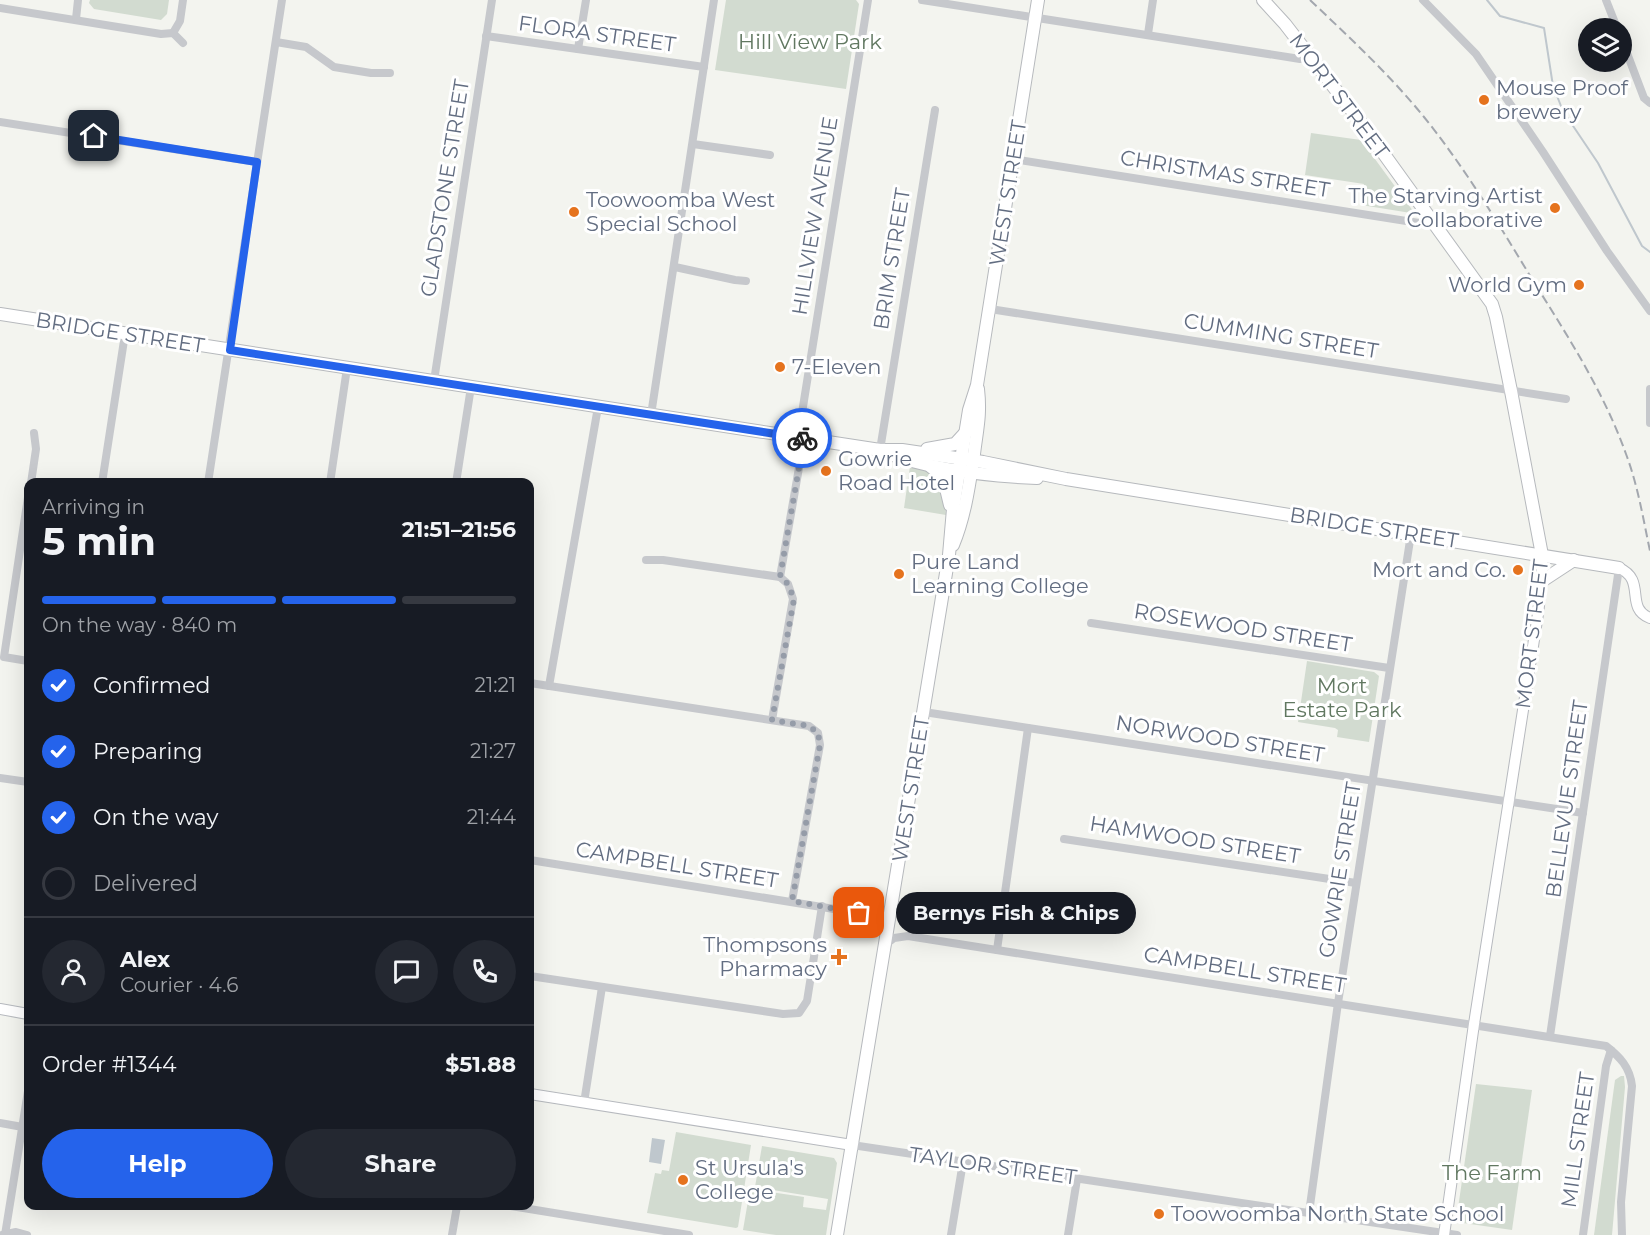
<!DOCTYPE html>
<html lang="en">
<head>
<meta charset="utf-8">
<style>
	:root { --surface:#171b24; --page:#242831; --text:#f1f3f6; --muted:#9ea1a6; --line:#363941; --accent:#2563eb }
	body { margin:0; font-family:Montserrat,sans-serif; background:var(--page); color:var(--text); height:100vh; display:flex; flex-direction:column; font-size:22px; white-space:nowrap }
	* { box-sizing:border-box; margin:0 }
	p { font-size:20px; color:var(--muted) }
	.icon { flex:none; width:33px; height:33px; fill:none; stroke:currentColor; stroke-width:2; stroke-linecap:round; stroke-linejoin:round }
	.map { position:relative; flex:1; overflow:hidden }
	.side { position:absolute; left:24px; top:478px; width:510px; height:732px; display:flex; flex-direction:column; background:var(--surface); border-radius:12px; box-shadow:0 6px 24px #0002 }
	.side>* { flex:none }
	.fabs { position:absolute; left:1578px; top:18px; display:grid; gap:12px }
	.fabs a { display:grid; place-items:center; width:54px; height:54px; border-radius:50%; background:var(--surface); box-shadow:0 6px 24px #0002; font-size:30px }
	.pin { position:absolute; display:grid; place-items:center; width:51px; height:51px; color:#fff; margin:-26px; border-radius:12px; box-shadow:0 3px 9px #0006 }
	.courier { position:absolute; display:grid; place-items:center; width:60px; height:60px; margin:-30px; border:4px solid #2563eb; border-radius:50%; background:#fff; color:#222; box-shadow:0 2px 8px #0007 }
	.bubble { position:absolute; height:42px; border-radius:21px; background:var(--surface); box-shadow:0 6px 24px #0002; font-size:20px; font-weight:700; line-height:42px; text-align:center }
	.headline em { font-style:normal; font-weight:700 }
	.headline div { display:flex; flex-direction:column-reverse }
	.headline { display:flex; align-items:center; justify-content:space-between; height:102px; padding:0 18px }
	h1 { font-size:39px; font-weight:700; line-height:45px }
	.bar { display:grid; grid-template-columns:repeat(4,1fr); gap:9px 6px; align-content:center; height:72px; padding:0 18px }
	.bar i { height:8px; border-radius:4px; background:var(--line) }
	.bar .on { background:var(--accent) }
	.bar p { grid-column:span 4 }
	.line { display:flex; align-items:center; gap:15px; padding:0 18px; border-top:2px solid var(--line) }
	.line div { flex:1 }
	.round { display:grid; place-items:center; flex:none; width:63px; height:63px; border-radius:32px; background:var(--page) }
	ol { padding:0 18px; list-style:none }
	li { display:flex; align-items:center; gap:18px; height:66px }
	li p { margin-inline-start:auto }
	li .icon { padding:6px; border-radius:50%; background:var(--accent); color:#fff; stroke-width:4 }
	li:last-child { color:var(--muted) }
	li i { width:33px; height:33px; border:3px solid var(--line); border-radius:50% }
	.button { display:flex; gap:12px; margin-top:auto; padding:12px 18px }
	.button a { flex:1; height:69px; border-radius:36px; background:var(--accent); color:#fff; font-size:24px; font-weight:700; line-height:69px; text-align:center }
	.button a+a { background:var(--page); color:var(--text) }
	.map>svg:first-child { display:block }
</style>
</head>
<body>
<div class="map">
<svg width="1650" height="1235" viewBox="0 0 1650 1235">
	<rect width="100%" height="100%" fill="#f3f4ef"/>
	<!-- green -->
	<g fill="#d2dbd0">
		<polygon points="90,0 169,0 167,14 161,20 94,9 89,3"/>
		<polygon points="726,0 856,0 859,4 846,89 715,70"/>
		<polygon points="1311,133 1361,140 1413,211 1411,213 1361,205 1364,184 1305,175"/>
		<polygon points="910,466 927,470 940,477 945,498 946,515 904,508"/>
		<polygon points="1307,661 1374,672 1379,676 1369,742 1337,737 1338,730 1335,728 1298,722"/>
		<polygon points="1621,1076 1624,1076 1625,1087 1612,1235 1594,1235 1615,1080"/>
		<polygon points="1476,1084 1532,1090 1512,1230 1456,1222"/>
		<polygon points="676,1132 751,1145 738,1227 736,1228 647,1213 655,1173 661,1174 662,1170 669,1171"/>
		<polygon points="762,1146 834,1158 837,1163 826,1235 776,1235 743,1230 750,1189 804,1197 803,1207 826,1210 828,1199 755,1187"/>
	</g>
	<!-- water -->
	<polygon fill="#bfc7cd" points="652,1138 665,1140 661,1164 649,1162"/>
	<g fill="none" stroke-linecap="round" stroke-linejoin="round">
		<!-- stream -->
		<polyline stroke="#bfc7cd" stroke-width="2" points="1487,0 1500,16 1544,28 1553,86 1563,111 1598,163 1642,246 1650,252"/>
		<!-- secondary casing -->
		<g stroke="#b6b9be" stroke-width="12">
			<g id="secondary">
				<path d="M 1619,568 C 1647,580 1624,608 1650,618"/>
				<polyline points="0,1009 28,1014"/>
				<polyline points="530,1094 852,1145"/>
				<polyline points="1444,1235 1474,1024 1538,614 1542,581 1542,555"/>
			</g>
		</g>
		<!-- primary casing -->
		<g stroke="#b6b9bd" stroke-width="14">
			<g id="primary">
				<polyline points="1263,0 1285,24 1363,125 1492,304 1496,317 1511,391 1542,555"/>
				<polyline points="0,314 880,450 902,450 983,462 1066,479 1619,568"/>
				<polyline points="927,449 955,444 966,432"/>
				<path d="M 887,453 C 932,470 989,476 1037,478"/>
				<polyline points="931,467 943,476 950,505"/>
				<path d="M 953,545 C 965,516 969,486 974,454 C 977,429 981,415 978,389"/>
				<polyline points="1542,581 1574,560"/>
				<polyline points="837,1235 949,555 953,509 969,410 977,385 1038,0"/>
			</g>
		</g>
		<!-- street -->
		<g stroke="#c6c8cc" stroke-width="8">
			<polyline points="922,0 1300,59 1310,56"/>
			<polyline points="1423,0 1476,54 1543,152 1607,251 1650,311"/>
			<polyline points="1606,0 1617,28"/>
			<polyline points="0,8 161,34 173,33 183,43"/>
			<polyline points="76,19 78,0"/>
			<polyline points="173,33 180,21 183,0"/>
			<polyline points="1148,34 1153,0"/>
			<polyline points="486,36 704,67"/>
			<polyline points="1622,40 1644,98 1650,103"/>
			<polyline points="276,42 306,47 334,67 371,73 390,73"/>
			<polyline points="578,49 586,0"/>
			<polyline points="0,122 257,162"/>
			<polyline points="693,144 770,155"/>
			<polyline points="1013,159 1419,223 1431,219"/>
			<polyline points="675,267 735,280 746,281"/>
			<polyline points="990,309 1566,399"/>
			<polyline points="434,381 492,0"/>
			<polyline points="1650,389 1650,423"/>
			<polyline points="651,415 714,0"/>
			<polyline points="798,438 868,0"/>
			<polyline points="880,450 935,110"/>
			<polyline points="31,483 36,449 34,433"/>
			<polyline points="102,483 125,334"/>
			<polyline points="208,483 282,0"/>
			<polyline points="330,483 347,368"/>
			<polyline points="456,483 471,387"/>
			<polyline points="28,497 4,657 28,661"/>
			<polyline points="646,560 663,560 780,577 788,584 793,599 772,720"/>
			<polyline points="780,577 804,439"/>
			<polyline points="1091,623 1389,668"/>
			<polyline points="530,683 809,726 818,733 820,745 792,901"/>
			<polyline points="549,686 598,407"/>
			<polyline points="924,712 1583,813"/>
			<polyline points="0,778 28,782"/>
			<polyline points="1064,839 1356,883"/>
			<polyline points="530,860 890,918"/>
			<path d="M 886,944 L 894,938 L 908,936 L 1606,1046 C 1620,1057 1630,1067 1632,1086 L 1621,1202 L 1622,1235"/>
			<polyline points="997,950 1028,728"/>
			<polyline points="530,976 783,1014 799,1013 807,1001 822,906"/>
			<polyline points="1550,1036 1619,568"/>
			<polyline points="584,1103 602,987"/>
			<polyline points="0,1123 28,1128"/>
			<polyline points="852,1145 1457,1235"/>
			<polyline points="511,1206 689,1235"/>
			<polyline points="1309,1213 1338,1003 1411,534"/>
			<polyline points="2,1235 16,1232 27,1235"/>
			<polyline points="5,1235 28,1091"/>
			<polyline points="452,1235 457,1206"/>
			<polyline points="951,1235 963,1162"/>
			<polyline points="1068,1235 1077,1179"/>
			<polyline points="1583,1235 1606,1066 1611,1050"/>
		</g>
		<!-- secondary -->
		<use href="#secondary" stroke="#fff" stroke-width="10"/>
		<!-- primary -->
		<use href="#primary" stroke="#fff" stroke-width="12"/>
		<!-- rail -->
		<path stroke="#a3a7ae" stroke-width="2" stroke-dasharray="9 4.5" stroke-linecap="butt" d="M 1310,0 C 1350,38 1390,75 1424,117 C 1465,168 1498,223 1532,279 C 1567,335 1604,392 1626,454 C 1638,486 1643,518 1650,551"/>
	</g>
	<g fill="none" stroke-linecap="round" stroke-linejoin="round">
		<!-- done -->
		<polyline stroke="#959ca8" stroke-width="6" stroke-dasharray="0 10.8" points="802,438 804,439 780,577 788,584 794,599 772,720 809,726 818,733 820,745 792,901 859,913"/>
		<!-- route -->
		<polyline stroke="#2563eb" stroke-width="8" points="94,136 257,162 230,350 802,438"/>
	</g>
	<!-- markers -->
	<g fill="#e5731e" stroke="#fff" stroke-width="2">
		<circle cx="1484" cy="100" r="6"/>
		<circle cx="1555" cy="208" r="6"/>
		<circle cx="574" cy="212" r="6"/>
		<circle cx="1579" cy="285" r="6"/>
		<circle cx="780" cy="367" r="6"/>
		<circle cx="826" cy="471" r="6"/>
		<circle cx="1518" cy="570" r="6"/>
		<circle cx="899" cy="574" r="6"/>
		<path d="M836 948h6v6h6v6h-6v6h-6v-6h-6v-6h6z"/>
		<circle cx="683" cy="1180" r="6"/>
		<circle cx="1159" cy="1214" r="6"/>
	</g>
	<g text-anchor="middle" stroke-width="6" stroke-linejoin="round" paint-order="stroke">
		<!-- street labels -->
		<g font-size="21" fill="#626d81" stroke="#fff">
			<text transform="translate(597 34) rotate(8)" y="7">FLORA STREET</text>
			<text transform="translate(1339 96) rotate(53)" y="7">MORT STREET</text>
			<text transform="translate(1225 174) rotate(9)" y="7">CHRISTMAS STREET</text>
			<text transform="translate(445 188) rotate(-81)" y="7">GLADSTONE STREET</text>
			<text transform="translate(1008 193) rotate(-81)" y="7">WEST STREET</text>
			<text transform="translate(815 216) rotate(-81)" y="7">HILLVIEW AVENUE</text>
			<text transform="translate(892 259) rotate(-81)" y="7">BRIM STREET</text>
			<text transform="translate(120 333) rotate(9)" y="7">BRIDGE STREET</text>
			<text transform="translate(1281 336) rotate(9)" y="7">CUMMING STREET</text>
			<text transform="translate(1374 528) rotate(9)" y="7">BRIDGE STREET</text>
			<text transform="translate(1243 628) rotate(9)" y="7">ROSEWOOD STREET</text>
			<text transform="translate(1532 634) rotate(-83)" y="7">MORT STREET</text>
			<text transform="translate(1220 739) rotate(9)" y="7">NORWOOD STREET</text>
			<text transform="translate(911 789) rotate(-81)" y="7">WEST STREET</text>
			<text transform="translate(1567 799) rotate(-82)" y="7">BELLEVUE STREET</text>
			<text transform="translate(1195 840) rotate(9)" y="7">HAMWOOD STREET</text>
			<text transform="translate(677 865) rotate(9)" y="7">CAMPBELL STREET</text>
			<text transform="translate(1340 870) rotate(-81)" y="7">GOWRIE STREET</text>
			<text transform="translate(1245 970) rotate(9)" y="7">CAMPBELL STREET</text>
			<text transform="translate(1578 1140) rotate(-82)" y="7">MILL STREET</text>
			<text transform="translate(993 1166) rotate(8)" y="7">TAYLOR STREET</text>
		</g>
		<!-- park labels -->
		<g font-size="21" fill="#617861" stroke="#fff">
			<text x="810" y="49">Hill View Park</text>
			<text x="1342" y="693">Mort<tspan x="1342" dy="24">Estate Park</tspan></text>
			<text x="1492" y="1180">The Farm</text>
		</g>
		<!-- poi labels -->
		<g font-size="21" fill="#626d81" stroke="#fff" text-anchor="start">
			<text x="1496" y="95">Mouse Proof<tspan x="1496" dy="24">brewery</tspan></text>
			<text x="1543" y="203" text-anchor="end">The Starving Artist<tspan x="1543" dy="24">Collaborative</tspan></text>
			<text x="586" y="207">Toowoomba West<tspan x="586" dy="24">Special School</tspan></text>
			<text x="1567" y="292" text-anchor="end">World Gym</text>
			<text x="792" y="374">7-Eleven</text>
			<text x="838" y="466">Gowrie<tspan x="838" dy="24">Road Hotel</tspan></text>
			<text x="911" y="569">Pure Land<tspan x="911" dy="24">Learning College</tspan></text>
			<text x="1506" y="577" text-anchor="end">Mort and Co.</text>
			<text x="827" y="952" text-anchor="end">Thompsons<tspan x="827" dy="24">Pharmacy</tspan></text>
			<text x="695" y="1175">St Ursula's<tspan x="695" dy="24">College</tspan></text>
			<text x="1171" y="1221">Toowoomba North State School</text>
		</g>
	</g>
</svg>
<div class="fabs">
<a><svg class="icon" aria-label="layers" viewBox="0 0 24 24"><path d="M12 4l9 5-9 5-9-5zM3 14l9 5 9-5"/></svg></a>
</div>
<div class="pin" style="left:859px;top:913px;background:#ea580c"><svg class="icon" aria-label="bag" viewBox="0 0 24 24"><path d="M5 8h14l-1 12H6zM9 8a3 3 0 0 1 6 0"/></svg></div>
<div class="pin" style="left:94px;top:136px;background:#1f2937"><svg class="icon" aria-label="home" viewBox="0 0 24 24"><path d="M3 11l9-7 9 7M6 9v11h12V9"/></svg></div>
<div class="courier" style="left:802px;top:438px"><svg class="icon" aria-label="bike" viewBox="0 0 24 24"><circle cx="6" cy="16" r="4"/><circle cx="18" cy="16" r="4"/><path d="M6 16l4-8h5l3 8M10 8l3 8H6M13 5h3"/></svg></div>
<div class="bubble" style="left:896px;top:892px;width:240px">Bernys Fish &amp; Chips</div>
<section class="side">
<div class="headline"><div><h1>5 min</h1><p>Arriving in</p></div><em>21:51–21:56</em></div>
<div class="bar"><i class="on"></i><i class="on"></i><i class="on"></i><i></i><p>On the way · 840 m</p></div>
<ol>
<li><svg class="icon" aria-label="check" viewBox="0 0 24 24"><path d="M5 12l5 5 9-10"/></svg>Confirmed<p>21:21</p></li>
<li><svg class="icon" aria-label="check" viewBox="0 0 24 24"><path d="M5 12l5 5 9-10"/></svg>Preparing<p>21:27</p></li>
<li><svg class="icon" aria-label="check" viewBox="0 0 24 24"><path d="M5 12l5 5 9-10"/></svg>On the way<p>21:44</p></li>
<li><i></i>Delivered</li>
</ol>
<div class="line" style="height:108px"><a class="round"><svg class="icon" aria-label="person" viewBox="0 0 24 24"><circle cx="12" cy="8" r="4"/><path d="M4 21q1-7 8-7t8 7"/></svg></a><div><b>Alex</b><p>Courier · 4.6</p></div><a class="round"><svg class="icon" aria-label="chat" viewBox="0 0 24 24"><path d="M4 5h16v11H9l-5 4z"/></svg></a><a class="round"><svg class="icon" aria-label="phone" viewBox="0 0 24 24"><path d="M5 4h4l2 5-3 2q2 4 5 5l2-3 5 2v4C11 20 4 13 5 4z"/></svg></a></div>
<div class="line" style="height:78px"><div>Order #1344</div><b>$51.88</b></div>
<div class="button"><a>Help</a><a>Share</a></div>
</section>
</div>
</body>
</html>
